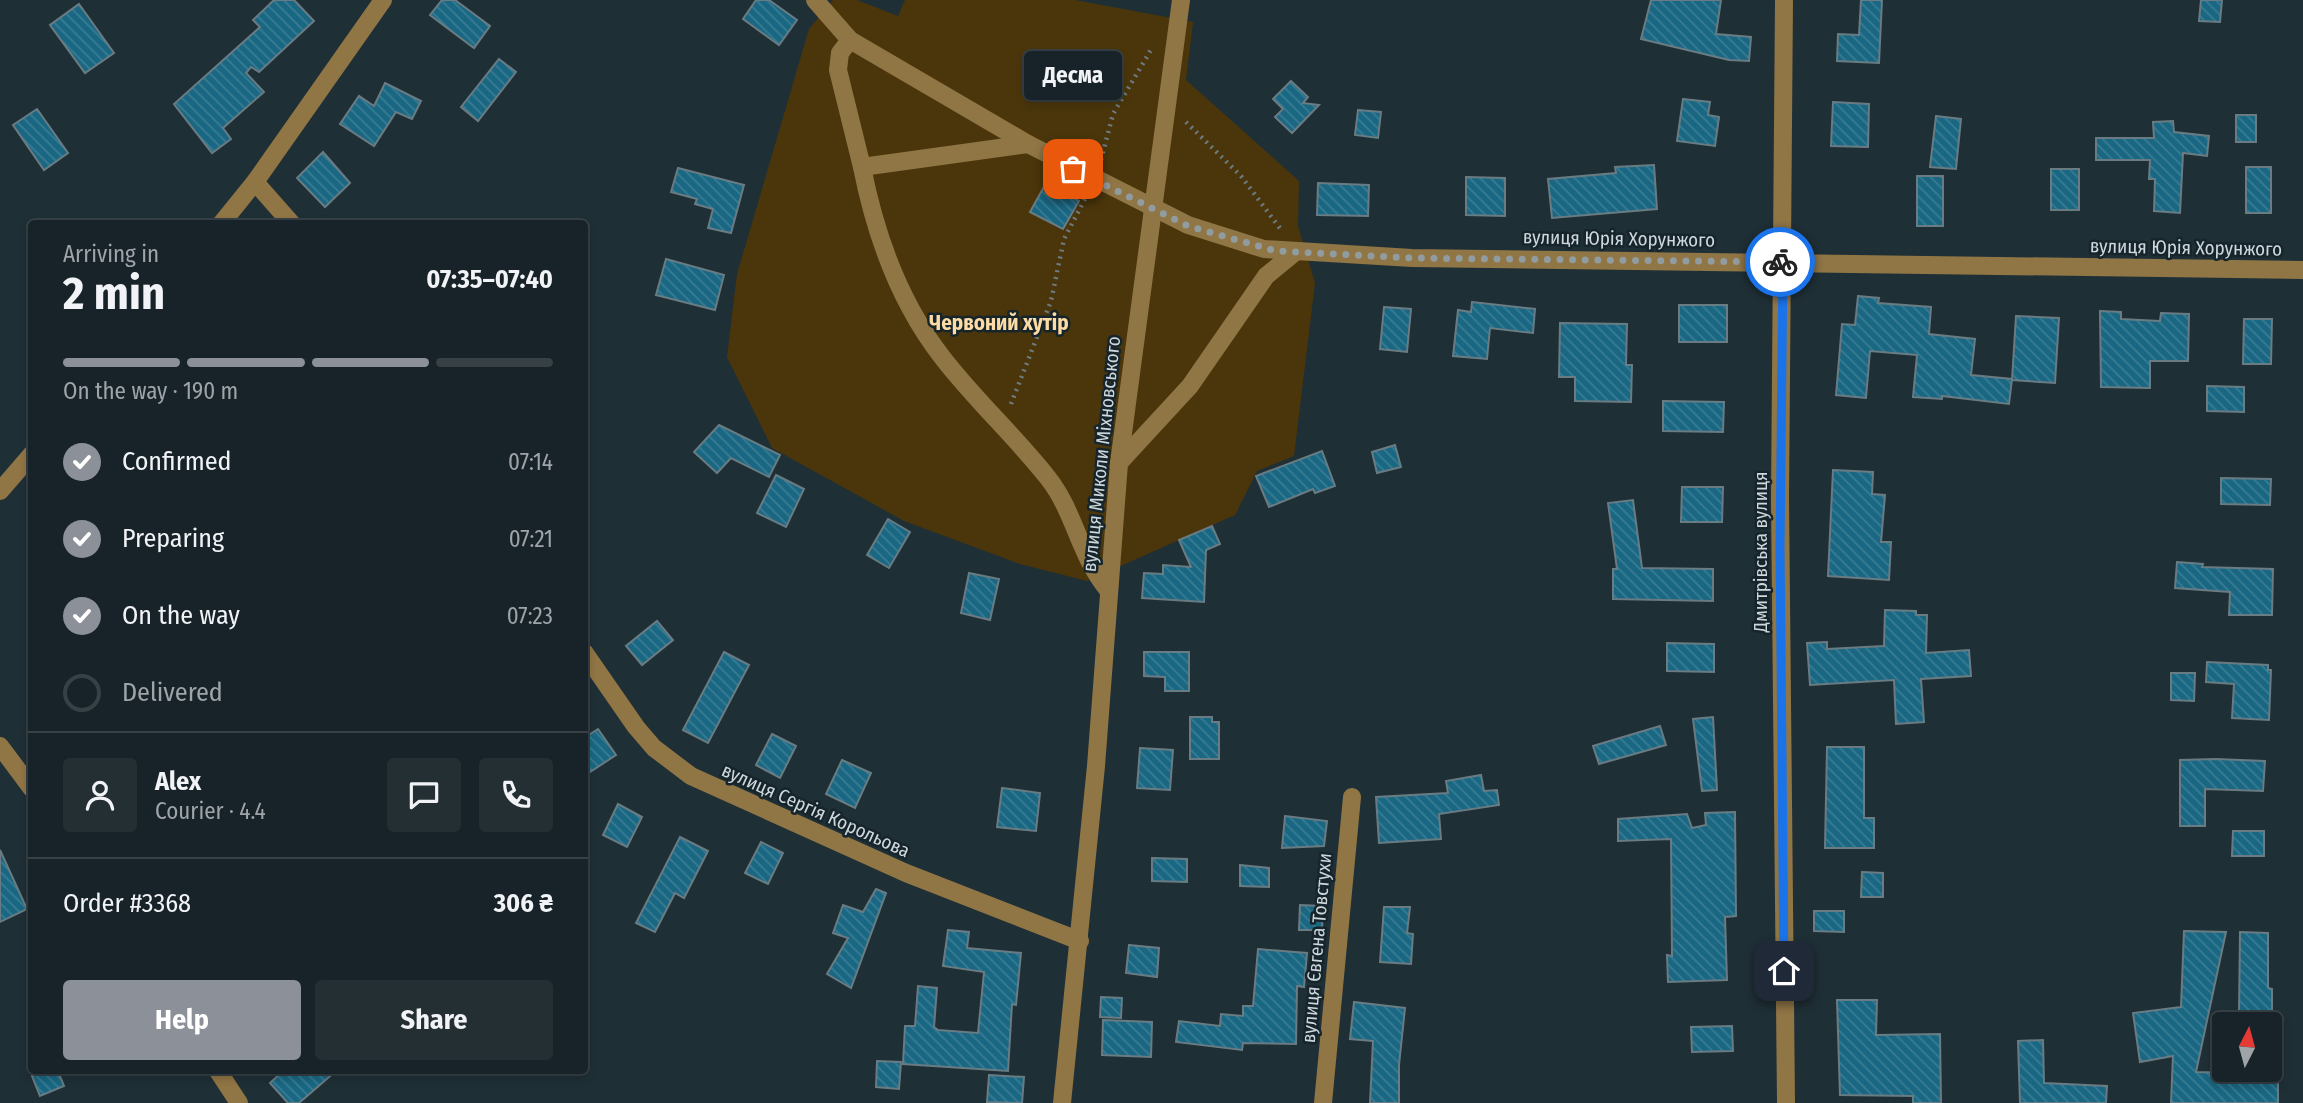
<!DOCTYPE html>
<html lang="en">
<head>
<meta charset="utf-8">
<style>
	:root { --surface:#172328; --page:#242f34; --text:#f1f3f6; --muted:#9ea4a8; --line:#364045; --accent:#8c9099 }
	body { margin:0; font-family:"Fira Sans Condensed",sans-serif; background:var(--page); color:var(--text); height:100vh; display:flex; flex-direction:column; font-size:26px; white-space:nowrap }
	* { box-sizing:border-box; margin:0 }
	p { font-size:23px; color:var(--muted) }
	.icon { flex:none; width:38px; height:38px; fill:none; stroke:currentColor; stroke-width:2; stroke-linecap:round; stroke-linejoin:round }
	.map { position:relative; flex:1; overflow:hidden }
	.drawer { position:absolute; left:28px; top:220px; width:560px; height:854px; display:flex; flex-direction:column; background:var(--surface); border-radius:7px; box-shadow:0 4px 10px #0003,0 0 0 2px var(--line) }
	.drawer>* { flex:none }
	.needle { width:46px; rotate:6deg }
	.controls { position:absolute; left:2212px; top:1012px; display:grid; gap:14px }
	.controls a { display:grid; place-items:center; width:70px; height:70px; border-radius:7px; background:var(--surface); box-shadow:0 4px 10px #0003,0 0 0 2px var(--line); font-size:35px }
	.pin { position:absolute; display:grid; place-items:center; width:60px; height:60px; color:#fff; margin:-30px; border-radius:14px; box-shadow:0 4px 10px #0006 }
	.courier { position:absolute; display:grid; place-items:center; width:70px; height:70px; margin:-35px; border:5px solid #1a73e8; border-radius:50%; background:#fff; color:#222; box-shadow:0 2px 9px #0007 }
	.bubble { position:absolute; height:49px; border-radius:7px; background:var(--surface); box-shadow:0 4px 10px #0003,0 0 0 2px var(--line); font-size:23px; font-weight:700; line-height:49px; text-align:center }
	.headline em { font-style:normal; font-weight:700 }
	.headline div { display:flex; flex-direction:column-reverse }
	.headline { display:flex; align-items:center; justify-content:space-between; height:119px; padding:0 35px }
	h1 { font-size:46px; font-weight:700; line-height:52px }
	.bar { display:grid; grid-template-columns:repeat(4,1fr); gap:10px 7px; align-content:center; height:84px; padding:0 35px }
	.bar i { height:9px; border-radius:5px; background:var(--line) }
	.bar .active { background:var(--accent) }
	.bar p { grid-column:span 4 }
	.line { display:flex; align-items:center; gap:18px; padding:0 35px; border-top:2px solid var(--line) }
	.line div { flex:1 }
	.round { display:grid; place-items:center; flex:none; width:74px; height:74px; border-radius:7px; background:var(--page) }
	ol { padding:0 35px; list-style:none }
	li { display:flex; align-items:center; gap:21px; height:77px }
	li p { margin-inline-start:auto }
	li .icon { padding:7px; border-radius:50%; background:var(--accent); color:#fff; stroke-width:4 }
	li:last-child { color:var(--muted) }
	li i { width:38px; height:38px; border:4px solid var(--line); border-radius:50% }
	.button { display:flex; gap:14px; margin-top:auto; padding:14px 35px }
	.button a { flex:1; height:80px; border-radius:7px; background:var(--accent); color:#fff; font-size:28px; font-weight:700; line-height:80px; text-align:center }
	.button a+a { background:var(--page); color:var(--text) }
	.map>svg:first-child { display:block }
</style>
</head>
<body>
<div class="map">
<svg width="2303" height="1103" viewBox="0 0 2303 1103">
	<defs>
		<pattern id="building-back-hatch" width="6" height="6" patternUnits="userSpaceOnUse" patternTransform="scale(1.75)"><rect width="6" height="6" fill="#196782"/><path d="M-1 5l2 2M0 0l6 6M5-1l2 2" fill="none" stroke="#397c93"/></pattern>
	</defs>
	<rect width="100%" height="100%" fill="#1f2f36"/>
	<!-- grass -->
	<polygon fill="#4b360b" points="833,0 857,0 898,16 905,0 1075,0 1193,22 1186,80 1299,181 1298,226 1315,283 1294,456 1257,471 1235,515 1087,581 1020,564 904,521 772,448 727,357 737,274 809,29"/>
	<!-- building -->
	<g fill="url(#building-back-hatch)" stroke="#697b83" stroke-width="2">
		<polygon points="274,0 294,0 314,21 259,72 251,67 246,73 264,92 223,128 231,139 212,153 174,104 260,27 253,20"/>
		<polygon points="442,0 455,0 490,26 474,48 430,15"/>
		<polygon points="756,0 769,0 797,20 779,45 743,19"/>
		<polygon points="1651,0 1721,0 1716,34 1751,37 1749,61 1729,60 1641,39"/>
		<polygon points="1861,0 1882,0 1879,63 1837,61 1838,34 1859,35"/>
		<polygon points="2201,0 2222,0 2220,22 2199,21"/>
		<polygon points="79,4 114,53 85,73 50,25"/>
		<polygon points="499,59 516,72 478,121 461,107"/>
		<polygon points="1291,81 1308,97 1303,103 1319,105 1292,133 1275,117 1283,109 1273,99"/>
		<polygon points="385,83 421,101 412,119 396,112 374,146 340,124 359,96 374,106"/>
		<polygon points="1683,99 1710,102 1708,115 1719,117 1715,146 1677,141"/>
		<polygon points="1833,102 1869,104 1868,147 1831,146"/>
		<polygon points="37,109 68,153 44,170 13,125"/>
		<polygon points="1358,110 1381,112 1378,138 1355,135"/>
		<rect x="2236" y="115" width="20" height="27"/>
		<polygon points="1936,116 1961,119 1956,169 1930,167"/>
		<polygon points="2173,121 2174,132 2209,136 2207,156 2183,153 2180,213 2154,211 2155,179 2149,179 2150,160 2096,160 2096,138 2154,138 2153,122"/>
		<polygon points="323,152 350,183 325,207 297,178"/>
		<polygon points="1654,165 1657,209 1552,218 1548,179 1616,173 1615,167"/>
		<rect x="2246" y="167" width="25" height="46"/>
		<polygon points="678,168 744,185 731,233 708,228 713,209 695,204 697,199 671,192"/>
		<rect x="2051" y="169" width="28" height="41"/>
		<rect x="1917" y="176" width="26" height="50"/>
		<polygon points="1466,177 1505,178 1505,216 1466,215"/>
		<polygon points="1046,183 1079,201 1063,229 1030,212"/>
		<polygon points="1318,183 1369,185 1368,216 1317,215"/>
		<polygon points="666,259 724,275 715,310 656,295"/>
		<polygon points="1858,296 1879,298 1878,303 1931,307 1929,334 1975,339 1971,375 2012,379 2009,404 1942,396 1942,399 1913,397 1917,355 1870,351 1866,398 1836,395 1842,324 1855,325"/>
		<polygon points="1472,302 1535,309 1533,333 1490,328 1487,359 1453,356 1458,310 1471,312"/>
		<rect x="1679" y="305" width="48" height="37"/>
		<polygon points="1384,307 1411,309 1407,352 1380,349"/>
		<polygon points="2100,311 2121,312 2121,319 2160,321 2161,313 2189,314 2188,361 2150,361 2150,388 2101,387"/>
		<polygon points="2016,316 2059,318 2055,383 2012,380"/>
		<polygon points="2244,319 2272,319 2271,364 2243,364"/>
		<polygon points="1560,323 1627,324 1626,365 1632,365 1631,402 1575,401 1575,377 1559,377"/>
		<polygon points="2207,386 2244,387 2244,412 2207,411"/>
		<polygon points="1663,401 1724,402 1723,432 1663,431"/>
		<polygon points="719,425 780,455 769,477 731,458 717,473 694,452"/>
		<polygon points="1395,445 1401,467 1377,473 1372,452"/>
		<polygon points="1322,451 1335,486 1315,493 1313,489 1269,507 1256,476"/>
		<polygon points="1833,470 1873,472 1872,494 1885,495 1881,542 1891,542 1889,580 1828,576"/>
		<polygon points="776,475 804,489 786,527 757,513"/>
		<polygon points="2221,478 2271,479 2270,505 2221,504"/>
		<polygon points="1682,487 1723,487 1722,522 1681,522"/>
		<polygon points="1633,500 1642,568 1713,569 1713,601 1613,599 1613,569 1617,569 1608,503"/>
		<polygon points="888,519 910,532 889,568 867,555"/>
		<polygon points="1212,526 1220,544 1206,550 1204,602 1142,598 1144,573 1163,574 1163,565 1191,567 1179,540"/>
		<polygon points="2177,562 2203,564 2202,567 2273,569 2272,615 2229,615 2230,592 2175,588"/>
		<polygon points="969,573 999,579 990,620 961,613"/>
		<polygon points="1885,610 1916,611 1916,615 1927,615 1926,653 1969,650 1971,676 1921,679 1924,722 1896,724 1894,680 1810,685 1807,643 1827,642 1827,649 1884,646"/>
		<polygon points="657,621 673,640 642,665 626,646"/>
		<polygon points="1667,643 1714,644 1714,672 1667,671"/>
		<polygon points="724,652 749,665 708,743 683,730"/>
		<polygon points="1144,652 1189,652 1189,691 1165,691 1165,677 1144,676"/>
		<polygon points="2207,662 2268,665 2268,670 2271,670 2269,720 2232,718 2234,684 2206,682"/>
		<polygon points="2171,673 2195,673 2194,701 2171,700"/>
		<polygon points="1190,717 1212,717 1212,722 1219,722 1219,759 1190,759"/>
		<polygon points="1713,717 1717,790 1702,791 1693,719"/>
		<polygon points="1660,726 1666,745 1599,764 1593,746"/>
		<polygon points="598,729 616,755 584,776 584,738"/>
		<polygon points="772,734 796,746 780,778 756,765"/>
		<polygon points="1827,747 1864,747 1864,818 1874,818 1874,848 1825,848"/>
		<polygon points="1140,748 1173,750 1170,790 1137,788"/>
		<polygon points="2216,759 2265,761 2263,791 2205,789 2205,826 2180,826 2180,760"/>
		<polygon points="842,760 871,773 855,808 826,794"/>
		<polygon points="1481,775 1484,791 1497,790 1499,805 1439,814 1441,839 1379,843 1376,797 1448,793 1446,781"/>
		<polygon points="1002,788 1040,793 1036,831 997,827"/>
		<polygon points="618,804 642,817 627,847 603,835"/>
		<polygon points="1735,812 1736,916 1725,917 1727,980 1668,982 1667,955 1672,956 1671,839 1618,841 1618,819 1687,814 1692,828 1706,825 1705,813"/>
		<polygon points="1285,816 1327,821 1324,846 1282,848"/>
		<polygon points="2233,831 2264,831 2264,856 2232,856"/>
		<polygon points="680,837 708,851 684,898 675,893 655,932 636,923"/>
		<polygon points="761,842 783,853 768,884 745,873"/>
		<polygon points="0,850 27,909 0,922"/>
		<polygon points="1152,858 1187,859 1187,882 1152,881"/>
		<polygon points="1240,865 1269,868 1269,887 1240,886"/>
		<polygon points="1862,872 1883,873 1883,897 1861,897"/>
		<polygon points="876,889 886,893 851,988 827,974 848,938 833,933 843,905 863,912"/>
		<polygon points="1300,905 1323,906 1322,930 1299,930"/>
		<polygon points="1384,907 1410,907 1407,933 1413,934 1411,964 1380,962"/>
		<polygon points="1814,911 1844,911 1844,932 1814,931"/>
		<polygon points="948,930 969,932 967,948 1021,953 1016,1005 1012,1004 1008,1071 903,1064 905,1026 915,1026 918,986 937,988 934,1027 938,1030 978,1033 984,972 943,966"/>
		<polygon points="2184,931 2226,932 2196,1072 2238,1073 2238,1069 2278,1069 2278,1103 2171,1103 2173,1056 2140,1062 2133,1013 2181,1007"/>
		<polygon points="2240,932 2268,933 2268,988 2272,989 2272,1015 2239,1014"/>
		<polygon points="1129,945 1159,948 1157,977 1126,973"/>
		<polygon points="1258,949 1307,953 1304,987 1297,986 1296,1044 1243,1043 1242,1050 1176,1042 1179,1021 1220,1026 1221,1014 1243,1016 1243,1006 1253,1006"/>
		<polygon points="1101,997 1122,998 1121,1018 1100,1017"/>
		<polygon points="1837,1000 1877,1000 1876,1035 1940,1034 1941,1103 1913,1103 1913,1096 1840,1095"/>
		<polygon points="1354,1002 1405,1008 1399,1065 1399,1103 1370,1103 1373,1041 1350,1039"/>
		<polygon points="1103,1020 1152,1022 1151,1057 1102,1055"/>
		<polygon points="1732,1026 1733,1051 1692,1052 1691,1027"/>
		<polygon points="2043,1040 2044,1083 2107,1086 2106,1103 2020,1103 2018,1041"/>
		<polygon points="877,1061 901,1062 899,1089 876,1087"/>
		<polygon points="43,1071 58,1071 64,1086 40,1096 32,1076"/>
		<polygon points="283,1071 336,1071 299,1103 288,1103 270,1083"/>
		<polygon points="989,1075 1024,1077 1022,1103 987,1102"/>
	</g>
	<g fill="none" stroke-linecap="round" stroke-linejoin="round">
		<!-- path -->
		<g stroke="#6e7b81" stroke-width="4.5" stroke-dasharray="2 5" stroke-linecap="butt">
			<polyline points="1186,122 1241,176 1282,231"/>
			<polyline points="1101,160 1113,114 1152,48"/>
			<polyline points="1011,404 1051,301 1064,239 1086,197"/>
		</g>
		<!-- minor -->
		<g stroke="#907545" stroke-width="18">
			<polyline points="815,0 850,40 1028,144 1188,225 1264,249 1412,258 2303,270"/>
			<polyline points="1784,0 1780,499 1786,1103"/>
			<polyline points="850,40 840,53 838,70 862,167 1028,144"/>
			<path d="M 862,167 C 875,233 900,303 942,357 C 975,400 1015,436 1048,478 C 1075,512 1079,555 1108,590"/>
			<polyline points="255,182 292,224"/>
			<polyline points="221,224 255,182 383,0"/>
			<polyline points="1119,463 1190,386 1266,276 1294,253"/>
			<polyline points="0,491 32,454"/>
			<polyline points="584,652 636,727 654,748 691,776 906,873 1080,941"/>
			<polyline points="0,746 32,789"/>
			<polyline points="218,1071 239,1103"/>
			<polyline points="1062,1103 1096,766 1119,463 1181,0"/>
			<polyline points="1323,1103 1352,797"/>
		</g>
	</g>
	<g fill="none" stroke-linecap="round" stroke-linejoin="round">
		<!-- done -->
		<polyline stroke="#919ca1" stroke-width="7" stroke-dasharray="0 12.6" points="1073,169 1188,226 1276,251 1412,258 1780,262"/>
		<!-- route -->
		<polyline stroke="#1a73e8" stroke-width="9" points="1780,262 1783,262 1780,548 1784,971"/>
	</g>
	<g text-anchor="middle" stroke-width="5" stroke-linejoin="round" paint-order="stroke">
		<!-- street labels -->
		<g font-size="19" fill="#ced7db" stroke="#16252c">
			<text transform="translate(1619 238) rotate(1)" y="7">вулиця Юрія Хорунжого</text>
			<text transform="translate(2186 247) rotate(1)" y="7">вулиця Юрія Хорунжого</text>
			<text transform="translate(1101 454) rotate(-84)" y="7">вулиця Миколи Міхновського</text>
			<text transform="translate(1760 552) rotate(-90)" y="7">Дмитрівська вулиця</text>
			<text transform="translate(816 810) rotate(24)" y="7">вулиця Сергія Корольова</text>
			<text transform="translate(1316 948) rotate(-85)" y="7">вулиця Євгена Товстухи</text>
		</g>
		<!-- neighbourhood labels -->
		<g font-size="21" font-weight="bold" fill="#fcdca4" stroke="#16252c">
			<text x="999" y="330">Червоний хутір</text>
		</g>
	</g>
</svg>
<div class="controls">
<a><svg class="needle" viewBox="-14 -14 28 28"><path d="M0-13l5 13h-10z" fill="#e53935"/><path d="M0 13l5-13h-10z" fill="#9ea4a8"/></svg></a>
</div>
<div class="pin" style="left:1073px;top:169px;background:#ea580c"><svg class="icon" aria-label="bag" viewBox="0 0 24 24"><path d="M5 8h14l-1 12H6zM9 8a3 3 0 0 1 6 0"/></svg></div>
<div class="pin" style="left:1784px;top:971px;background:#1f2937"><svg class="icon" aria-label="home" viewBox="0 0 24 24"><path d="M3 11l9-7 9 7M6 9v11h12V9"/></svg></div>
<div class="courier" style="left:1780px;top:262px"><svg class="icon" aria-label="bike" viewBox="0 0 24 24"><circle cx="6" cy="16" r="4"/><circle cx="18" cy="16" r="4"/><path d="M6 16l4-8h5l3 8M10 8l3 8H6M13 5h3"/></svg></div>
<div class="bubble" style="left:1024px;top:51px;width:98px">Десма</div>
<section class="drawer">
<div class="headline"><div><h1>2 min</h1><p>Arriving in</p></div><em>07:35–07:40</em></div>
<div class="bar"><i class="active"></i><i class="active"></i><i class="active"></i><i></i><p>On the way · 190 m</p></div>
<ol>
<li><svg class="icon" aria-label="check" viewBox="0 0 24 24"><path d="M5 12l5 5 9-10"/></svg>Confirmed<p>07:14</p></li>
<li><svg class="icon" aria-label="check" viewBox="0 0 24 24"><path d="M5 12l5 5 9-10"/></svg>Preparing<p>07:21</p></li>
<li><svg class="icon" aria-label="check" viewBox="0 0 24 24"><path d="M5 12l5 5 9-10"/></svg>On the way<p>07:23</p></li>
<li><i></i>Delivered</li>
</ol>
<div class="line" style="height:126px"><a class="round"><svg class="icon" aria-label="person" viewBox="0 0 24 24"><circle cx="12" cy="8" r="4"/><path d="M4 21q1-7 8-7t8 7"/></svg></a><div><b>Alex</b><p>Courier · 4.4</p></div><a class="round"><svg class="icon" aria-label="chat" viewBox="0 0 24 24"><path d="M4 5h16v11H9l-5 4z"/></svg></a><a class="round"><svg class="icon" aria-label="phone" viewBox="0 0 24 24"><path d="M5 4h4l2 5-3 2q2 4 5 5l2-3 5 2v4C11 20 4 13 5 4z"/></svg></a></div>
<div class="line" style="height:91px"><div>Order #3368</div><b>306 ₴</b></div>
<div class="button"><a>Help</a><a>Share</a></div>
</section>
</div>
</body>
</html>
